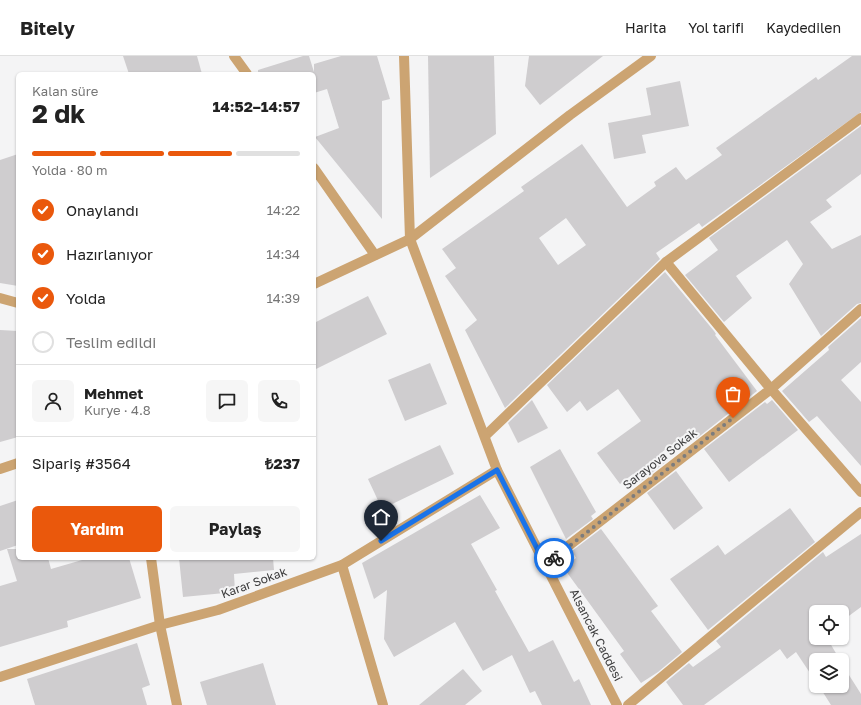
<!DOCTYPE html>
<html lang="tr">
<head>
<meta charset="utf-8">
<style>
	:root { --surface:#fff; --page:#f6f6f6; --text:#222; --muted:#767676; --line:#e0e0e0; --accent:#ea580c }
	body { margin:0; font-family:"Golos Text",sans-serif; background:var(--page); color:var(--text); height:100vh; display:flex; flex-direction:column; font-size:15px; white-space:nowrap }
	* { box-sizing:border-box; margin:0 }
	p { font-size:13px; color:var(--muted) }
	.icon { flex:none; width:22px; height:22px; fill:none; stroke:currentColor; stroke-width:2; stroke-linecap:round; stroke-linejoin:round }
	.map { position:relative; flex:1; overflow:hidden }
	.drawer { position:absolute; left:16px; top:16px; width:300px; height:488px; display:flex; flex-direction:column; background:var(--surface); border-radius:6px; box-shadow:0 1px 3px #0004 }
	.drawer>* { flex:none }
	.controls { position:absolute; left:809px; top:549px; display:grid; gap:8px }
	.controls a { display:grid; place-items:center; width:40px; height:40px; border-radius:6px; background:var(--surface); box-shadow:0 1px 3px #0004; font-size:20px }
	.pin { position:absolute; display:grid; place-items:center; width:34px; height:34px; color:#fff; margin:-41px -17px; border-radius:50% 50% 50% 0; rotate:-45deg; box-shadow:0 0 4px #0007 }
	.pin .icon { rotate:45deg }
	.courier { position:absolute; display:grid; place-items:center; width:40px; height:40px; margin:-20px; border:3px solid #1a73e8; border-radius:50%; background:#fff; color:#222; box-shadow:0 1px 5px #0007 }
	.headline em { font-style:normal; font-weight:700 }
	.headline div { display:flex; flex-direction:column-reverse }
	.headline { display:flex; align-items:center; justify-content:space-between; height:68px; padding:0 16px }
	h1 { font-size:26px; font-weight:700; line-height:30px }
	.bar { display:grid; grid-template-columns:repeat(4,1fr); gap:6px 4px; align-content:center; height:48px; padding:0 16px }
	.bar i { height:5px; border-radius:3px; background:var(--line) }
	.bar .selected { background:var(--accent) }
	.bar p { grid-column:span 4 }
	.line { display:flex; align-items:center; gap:10px; padding:0 16px; border-top:1px solid var(--line) }
	.line div { flex:1 }
	.round { display:grid; place-items:center; flex:none; width:42px; height:42px; border-radius:6px; background:var(--page) }
	ol { padding:0 16px; list-style:none }
	li { display:flex; align-items:center; gap:12px; height:44px }
	li p { margin-inline-start:auto }
	li .icon { padding:4px; border-radius:50%; background:var(--accent); color:#fff; stroke-width:4 }
	li:last-child { color:var(--muted) }
	li i { width:22px; height:22px; border:2px solid var(--line); border-radius:50% }
	.action { display:flex; gap:8px; margin-top:auto; padding:8px 16px }
	.action a { flex:1; height:46px; border-radius:6px; background:var(--accent); color:#fff; font-size:16px; font-weight:700; line-height:46px; text-align:center }
	.action a+a { background:var(--page); color:var(--text) }
	header { display:flex; align-items:center; gap:24px; box-sizing:border-box; height:56px; padding:0 20px; background:var(--surface); border-bottom:1px solid var(--line) }
	header strong { font-size:19px }
	nav { display:flex; gap:22px; margin-inline-start:auto; font-size:14px }
	.map>svg:first-child { display:block }
</style>
</head>
<body>
<header>
<strong>Bitely</strong>
<nav><a>Harita</a><a>Yol tarifi</a><a>Kaydedilen</a></nav>
</header>
<div class="map">
<svg width="861" height="649" viewBox="0 0 861 649">
	<rect width="100%" height="100%" fill="#f4f4f5"/>
	<!-- building -->
	<g fill="#cfcdcf" fill-rule="evenodd">
		<polygon points="123,0 197,0 202,18 129,18"/>
		<polygon points="303,0 309,0 314,16 314,8 341,0 377,0 390,43 382,45 382,163 315,81 339,72 327,33 314,37 314,18 258,18 258,14"/>
		<polygon points="428,0 494,0 496,78 430,122"/>
		<polygon points="529,0 603,0 540,49 525,30"/>
		<path d="M 852,0 L 861,0 L 861,56 L 702,171 L 699,167 L 656,197 L 660,203 L 505,352 L 465,274 L 477,264 L 445,220 L 456,212 L 442,193 L 524,135 L 521,131 L 582,88 L 627,151 L 656,130 L 654,126 L 676,111 L 686,124 L 722,99 L 716,92 L 816,21 L 818,24 ZM 566,162 L 586,189 L 558,209 L 539,182 Z"/>
		<polygon points="680,25 689,70 642,79 646,97 614,103 608,67 651,59 646,32"/>
		<polygon points="861,70 861,118 826,144 832,151 810,166 832,193 861,179 861,247 857,248 821,280 789,228 803,208 787,184 736,220 752,242 724,266 685,219 718,194 709,182"/>
		<polygon points="18,98 18,230 0,227 0,104"/>
		<polygon points="665,216 714,275 716,278 715,279 757,335 696,383 691,375 662,396 668,404 639,427 633,418 620,428 597,397 641,365 618,333 587,355 580,345 567,356 547,329"/>
		<polygon points="368,240 387,278 314,314 314,267"/>
		<polygon points="861,262 861,306 841,324 861,346 861,410 817,360 809,366 782,335 829,294 828,291"/>
		<polygon points="0,274 18,275 18,381 0,386"/>
		<polygon points="430,307 447,348 405,365 388,324"/>
		<polygon points="532,344 548,372 518,387 508,367"/>
		<polygon points="772,344 798,374 729,426 704,393 765,346 767,348"/>
		<polygon points="440,389 454,418 382,453 368,423"/>
		<polygon points="560,393 596,456 591,460 593,463 566,483 530,411"/>
		<polygon points="676,415 703,452 674,474 647,437"/>
		<polygon points="480,439 500,472 471,488 497,534 495,535 529,596 553,584 574,626 579,623 591,649 542,649 535,635 530,637 512,599 483,615 455,566 394,601 384,583 387,534 374,543 362,507"/>
		<polygon points="18,444 18,489 0,495 0,450"/>
		<polygon points="790,452 815,486 708,574 670,523 718,489 725,499"/>
		<polygon points="601,473 658,550 651,555 682,596 658,616 641,627 620,598 624,595 563,511 576,502 572,495"/>
		<polygon points="861,478 861,551 842,565 842,556 816,556 816,582 827,582 840,604 816,604 816,626 796,596 787,603 780,593 704,649 683,649 666,626 689,607 693,611 721,591 716,585 823,496 826,501"/>
		<polygon points="7,493 18,493 18,502 48,502 51,513 89,502 129,502 141,542 67,565 68,571 0,591 0,530 17,525"/>
		<polygon points="179,502 273,502 274,514 234,518 235,536 183,541"/>
		<polygon points="137,587 150,629 142,632 147,649 35,649 27,623"/>
		<polygon points="263,607 276,649 207,649 200,626"/>
		<polygon points="842,608 861,638 861,649 831,649 819,630 842,630"/>
		<polygon points="463,613 482,635 465,649 419,649"/>
	</g>
	<g fill="none" stroke-linecap="round" stroke-linejoin="round">
		<!-- minor -->
		<g stroke="#cca472" stroke-width="10">
			<polyline points="234,0 247,18"/>
			<polyline points="314,112 375,199"/>
			<polyline points="666,206 771,333 861,436"/>
			<polyline points="314,228 410,183 570,59 651,0"/>
			<polyline points="0,242 18,247"/>
			<polyline points="485,380 666,206 861,62"/>
			<polyline points="0,413 18,407"/>
			<polyline points="151,502 160,569 177,649"/>
			<polyline points="545,508 771,333 861,253"/>
			<polyline points="342,509 383,649"/>
			<polyline points="0,621 160,569 218,554 342,509 497,414"/>
			<polyline points="628,649 861,456"/>
		</g>
		<!-- tertiary -->
		<polyline stroke="#cca472" stroke-width="10" points="404,0 410,183 497,414 617,649"/>
	</g>
	<g fill="none" stroke-linecap="round" stroke-linejoin="round">
		<!-- done -->
		<polyline stroke="#7c7c7d" stroke-width="4" stroke-dasharray="0 7.2" points="554,502 733,362"/>
		<!-- route -->
		<polyline stroke="#1a73e8" stroke-width="5" points="381,485 497,414 545,508 554,502"/>
	</g>
	<g text-anchor="middle" stroke-width="4" stroke-linejoin="round" paint-order="stroke">
		<!-- street labels -->
		<g font-size="12" fill="#3c3c3d" stroke="#f4f4f5">
			<text transform="translate(660 403) rotate(-38)" y="4">Sarayova Sokak</text>
			<text transform="translate(254 527) rotate(-20)" y="4">Karar Sokak</text>
			<text transform="translate(596 579) rotate(63)" y="4">Alsancak Caddesi</text>
		</g>
	</g>
</svg>
<div class="controls">
<a><svg class="icon" aria-label="locate" viewBox="0 0 24 24"><circle cx="12" cy="12" r="6"/><path d="M12 2v4M12 18v4M2 12h4M18 12h4"/></svg></a>
<a><svg class="icon" aria-label="layers" viewBox="0 0 24 24"><path d="M12 4l9 5-9 5-9-5zM3 14l9 5 9-5"/></svg></a>
</div>
<div class="pin" style="left:733px;top:362px;background:#ea580c"><svg class="icon" aria-label="bag" viewBox="0 0 24 24"><path d="M5 8h14l-1 12H6zM9 8a3 3 0 0 1 6 0"/></svg></div>
<div class="pin" style="left:381px;top:485px;background:#1f2937"><svg class="icon" aria-label="home" viewBox="0 0 24 24"><path d="M3 11l9-7 9 7M6 9v11h12V9"/></svg></div>
<div class="courier" style="left:554px;top:502px"><svg class="icon" aria-label="bike" viewBox="0 0 24 24"><circle cx="6" cy="16" r="4"/><circle cx="18" cy="16" r="4"/><path d="M6 16l4-8h5l3 8M10 8l3 8H6M13 5h3"/></svg></div>
<section class="drawer">
<div class="headline"><div><h1>2 dk</h1><p>Kalan süre</p></div><em>14:52–14:57</em></div>
<div class="bar"><i class="selected"></i><i class="selected"></i><i class="selected"></i><i></i><p>Yolda · 80 m</p></div>
<ol>
<li><svg class="icon" aria-label="check" viewBox="0 0 24 24"><path d="M5 12l5 5 9-10"/></svg>Onaylandı<p>14:22</p></li>
<li><svg class="icon" aria-label="check" viewBox="0 0 24 24"><path d="M5 12l5 5 9-10"/></svg>Hazırlanıyor<p>14:34</p></li>
<li><svg class="icon" aria-label="check" viewBox="0 0 24 24"><path d="M5 12l5 5 9-10"/></svg>Yolda<p>14:39</p></li>
<li><i></i>Teslim edildi</li>
</ol>
<div class="line" style="height:72px"><a class="round"><svg class="icon" aria-label="person" viewBox="0 0 24 24"><circle cx="12" cy="8" r="4"/><path d="M4 21q1-7 8-7t8 7"/></svg></a><div><b>Mehmet</b><p>Kurye · 4.8</p></div><a class="round"><svg class="icon" aria-label="chat" viewBox="0 0 24 24"><path d="M4 5h16v11H9l-5 4z"/></svg></a><a class="round"><svg class="icon" aria-label="phone" viewBox="0 0 24 24"><path d="M5 4h4l2 5-3 2q2 4 5 5l2-3 5 2v4C11 20 4 13 5 4z"/></svg></a></div>
<div class="line" style="height:52px"><div>Sipariş #3564</div><b>₺237</b></div>
<div class="action"><a>Yardım</a><a>Paylaş</a></div>
</section>
</div>
</body>
</html>
